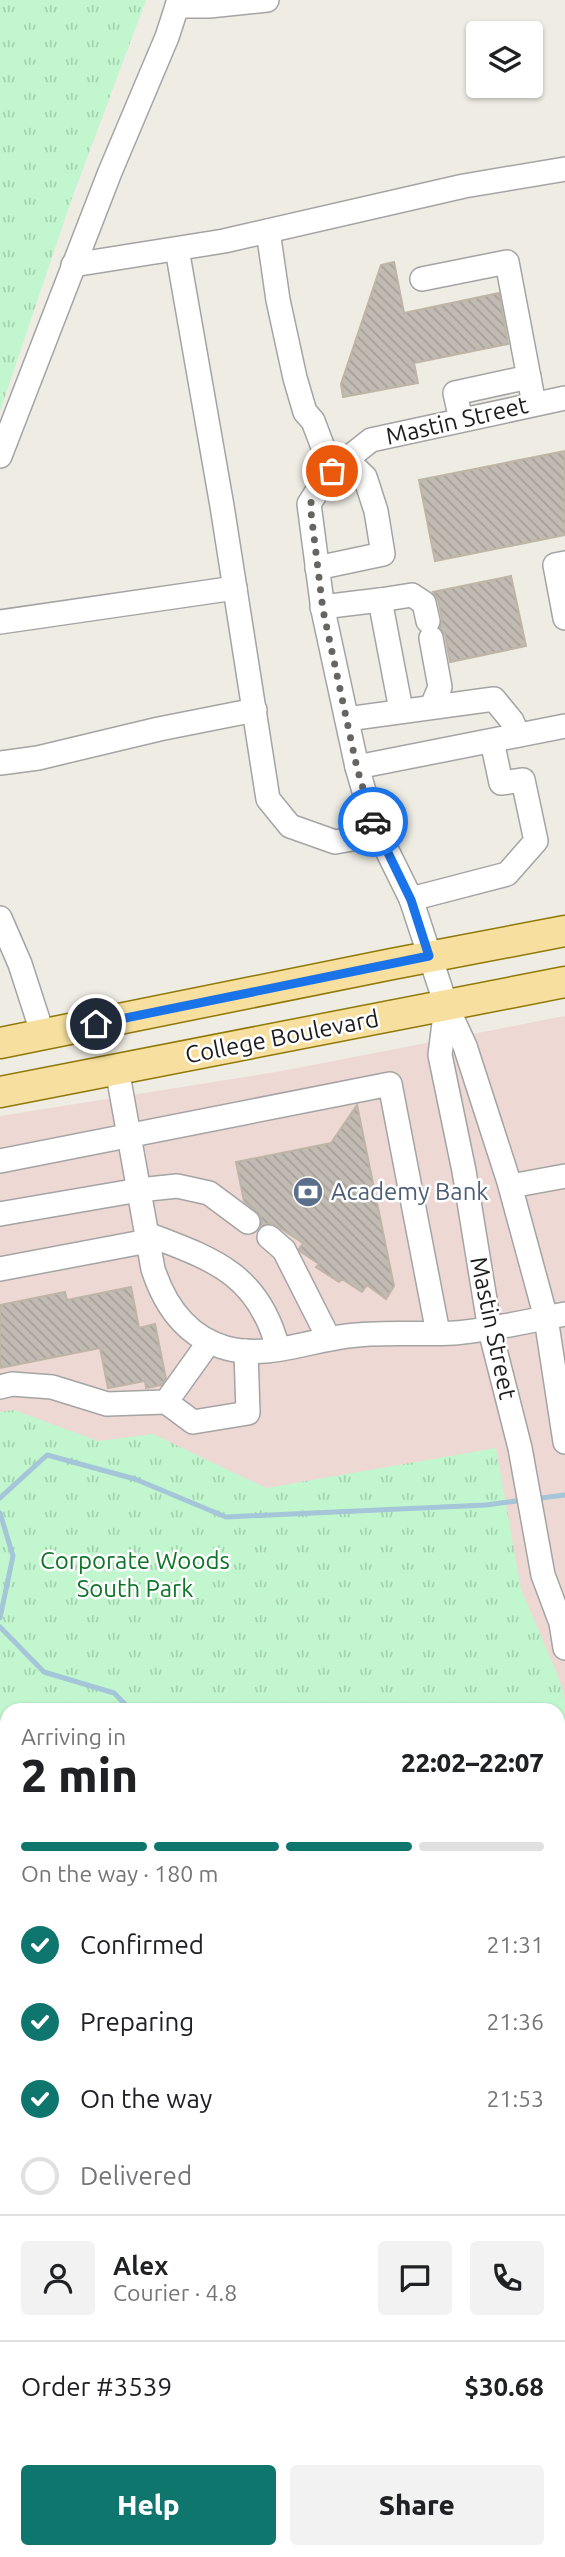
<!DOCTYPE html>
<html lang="en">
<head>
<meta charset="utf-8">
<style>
	:root { --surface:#fff; --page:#f2f2f2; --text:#202124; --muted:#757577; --line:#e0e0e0; --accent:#0f766e }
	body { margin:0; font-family:Ubuntu,sans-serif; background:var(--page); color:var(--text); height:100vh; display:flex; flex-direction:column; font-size:26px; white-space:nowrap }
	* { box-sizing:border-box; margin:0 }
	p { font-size:23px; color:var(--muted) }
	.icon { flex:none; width:38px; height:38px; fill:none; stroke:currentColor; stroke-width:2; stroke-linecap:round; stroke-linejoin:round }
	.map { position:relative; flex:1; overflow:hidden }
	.panel { position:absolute; left:0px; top:1703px; width:565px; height:856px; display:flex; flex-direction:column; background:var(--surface); border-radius:21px 21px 0 0; box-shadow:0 2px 5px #0004 }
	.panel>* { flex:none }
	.tools { position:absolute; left:466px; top:21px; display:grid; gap:14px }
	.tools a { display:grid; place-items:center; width:77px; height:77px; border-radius:7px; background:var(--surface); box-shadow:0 2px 5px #0004; font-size:35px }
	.pin { position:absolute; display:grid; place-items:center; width:60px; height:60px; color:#fff; margin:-30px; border:4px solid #fff; border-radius:50%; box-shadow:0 2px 7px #0007 }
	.courier { position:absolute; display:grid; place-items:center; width:70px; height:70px; margin:-35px; border:5px solid #1a73e8; border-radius:50%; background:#fff; color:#222; box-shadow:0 2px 9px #0007 }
	.summary em { font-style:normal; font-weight:800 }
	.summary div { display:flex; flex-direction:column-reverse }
	.summary { display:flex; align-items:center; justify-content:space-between; height:119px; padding:0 21px }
	h1 { font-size:46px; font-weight:800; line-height:52px }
	.bar { display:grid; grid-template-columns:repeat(4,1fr); gap:10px 7px; align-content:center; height:84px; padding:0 21px }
	.bar i { height:9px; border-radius:5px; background:var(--line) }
	.bar .current { background:var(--accent) }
	.bar p { grid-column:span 4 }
	.line { display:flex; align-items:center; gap:18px; padding:0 21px; border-top:2px solid var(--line) }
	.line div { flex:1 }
	.round { display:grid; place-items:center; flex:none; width:74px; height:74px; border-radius:7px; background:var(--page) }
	ol { padding:0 21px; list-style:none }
	li { display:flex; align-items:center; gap:21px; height:77px }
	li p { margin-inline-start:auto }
	li .icon { padding:7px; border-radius:50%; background:var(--accent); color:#fff; stroke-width:4 }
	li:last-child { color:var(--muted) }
	li i { width:38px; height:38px; border:4px solid var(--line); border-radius:50% }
	.button { display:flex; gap:14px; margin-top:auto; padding:14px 21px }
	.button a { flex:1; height:80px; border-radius:7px; background:var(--accent); color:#fff; font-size:28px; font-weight:800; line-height:80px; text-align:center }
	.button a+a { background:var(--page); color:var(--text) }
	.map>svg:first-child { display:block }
</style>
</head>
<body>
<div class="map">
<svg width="565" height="2557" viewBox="0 0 565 2557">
	<defs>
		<pattern id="park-tufts" width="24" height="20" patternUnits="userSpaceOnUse" patternTransform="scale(1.75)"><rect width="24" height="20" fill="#c1f6ce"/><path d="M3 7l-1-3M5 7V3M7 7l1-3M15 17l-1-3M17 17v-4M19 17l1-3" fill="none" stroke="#a5d2b0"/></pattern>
		<pattern id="building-back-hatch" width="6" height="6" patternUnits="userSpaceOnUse" patternTransform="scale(1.75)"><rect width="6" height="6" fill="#c2bbb3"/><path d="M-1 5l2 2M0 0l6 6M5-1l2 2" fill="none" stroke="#a6a09a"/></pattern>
	</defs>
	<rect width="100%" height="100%" fill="#eeece3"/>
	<!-- commercial -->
	<path fill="#eed8d3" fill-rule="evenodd" d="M 565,1016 L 565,2557 L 0,2557 L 0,1116 L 282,1071 ZM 7,1710 L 558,1710 L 558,2552 L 7,2552 Z"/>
	<!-- park -->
	<g fill="url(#park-tufts)">
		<polygon points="0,0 146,0 72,198 0,411"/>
		<polygon points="14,1410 98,1441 153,1434 266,1488 496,1448 521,1589 558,1676 565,1698 565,1788 558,1810 558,1710 7,1710 7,2136 0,2139 0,1412"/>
		<polygon points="7,2199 7,2552 181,2552 182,2557 0,2557 0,2201"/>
	</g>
	<!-- parking -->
	<g fill="#e5e5e5">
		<polygon points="565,2111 565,2406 558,2407 558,2115"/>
		<polygon points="565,2454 565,2557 323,2557 327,2552 558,2552 558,2456"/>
	</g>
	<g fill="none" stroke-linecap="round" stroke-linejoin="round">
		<!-- stream -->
		<g stroke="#a5c5d9" stroke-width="5">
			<polyline points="0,1498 47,1455 135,1479 226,1517 486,1505 524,1500"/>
			<polyline points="533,1499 565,1495"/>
			<polyline points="0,1513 13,1556 0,1618"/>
			<polyline points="0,1627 44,1672 114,1693 131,1710"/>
			<polyline points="0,1955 7,1955"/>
		</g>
		<!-- river -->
		<g stroke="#a5c5d9" stroke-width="32">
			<polyline points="0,2122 7,2130"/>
			<polyline points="0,2470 7,2461"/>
		</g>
	</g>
	<!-- building -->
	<g fill="url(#building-back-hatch)" stroke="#beb5a6" stroke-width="2">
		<polygon points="394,262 404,313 499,293 508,344 414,363 418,383 343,397 341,384 381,265"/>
		<polygon points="565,451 565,535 435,561 419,480"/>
		<polygon points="511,576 526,646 450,662 445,635 440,628 442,619 438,600 433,592"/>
		<polygon points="357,1105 394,1286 386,1299 367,1285 362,1292 342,1279 339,1282 316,1267 319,1264 300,1251 299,1249 303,1243 272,1223 261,1226 261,1216 244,1201 236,1162 331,1143"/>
		<polygon points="131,1287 139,1328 155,1324 166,1379 161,1385 146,1388 145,1381 108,1388 100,1348 0,1368 0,1305 65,1292 67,1300"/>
	</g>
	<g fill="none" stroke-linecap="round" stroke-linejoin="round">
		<!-- minor casing -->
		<g stroke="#a4a4a4" stroke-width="26">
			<g id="minor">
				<polyline points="177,6 209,6 267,0"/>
				<polyline points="268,231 278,300 295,378 305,412 313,421 332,471"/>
				<polyline points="177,249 222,506 268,799 290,826 335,842 380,834"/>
				<polyline points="73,265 224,241 464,186 565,169"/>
				<polyline points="422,279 507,262 534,404"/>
				<polyline points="565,398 371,440 328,474 309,504 323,610 357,767 373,822 411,899 446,1005 465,1046 509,1182 546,1318 565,1442"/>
				<polyline points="461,420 455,393 529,377"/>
				<polyline points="0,456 110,172 167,37 179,0"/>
				<polyline points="565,563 555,565 565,618"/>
				<polyline points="317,568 383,554 376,511 365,477 347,460"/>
				<polyline points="380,600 412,595 424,603 428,621"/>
				<polyline points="322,607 380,600 401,710"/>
				<polyline points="0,622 235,588"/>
				<polyline points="431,638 440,687 432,706"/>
				<polyline points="347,719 494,699 512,721 518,735"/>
				<polyline points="0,763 38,758 159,729 255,710"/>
				<polyline points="357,767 565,726"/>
				<polyline points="411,899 507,874 536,841 523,780 501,783 492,741"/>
				<polyline points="0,918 20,964 43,1035"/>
				<polyline points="446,1007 440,1055 464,1171 490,1330 520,1448 543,1575 561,1623 565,1648"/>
				<path d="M 117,1069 L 153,1269 C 165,1306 187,1337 226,1348 C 266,1359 308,1341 347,1336 C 383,1331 418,1335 454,1333 C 492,1330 528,1321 565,1314"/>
				<polyline points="0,1161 390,1084 438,1333"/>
				<polyline points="511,1186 565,1176"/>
				<polyline points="0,1214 139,1190 177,1186 209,1193 248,1222"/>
				<path d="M 147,1234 C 213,1259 259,1274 278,1349"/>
				<polyline points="269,1237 284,1250 329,1339"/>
				<polyline points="0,1269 148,1241"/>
				<polyline points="0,1387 12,1384 52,1387 107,1404 166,1402 209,1342"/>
				<polyline points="166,1402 193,1422 248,1413 246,1351"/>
				<polyline points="558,1832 565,1816"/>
				<polyline points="558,1923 565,1916"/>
				<polyline points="558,1993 565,2002"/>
				<polyline points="558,2042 565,2045"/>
				<polyline points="558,2135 565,2131"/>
				<polyline points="0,2150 7,2147"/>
				<polyline points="0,2188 7,2186"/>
				<polyline points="558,2391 565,2390"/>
				<polyline points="558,2480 565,2478"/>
				<polyline points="194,2552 196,2557"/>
				<polyline points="415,2552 423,2557"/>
				<polyline points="556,2552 565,2555"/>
				<polyline points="348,2557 352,2552"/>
				<polyline points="532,2557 537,2552"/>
			</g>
		</g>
		<!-- major casing -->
		<g stroke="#8f7807" stroke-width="33">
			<g id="major">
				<polyline points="0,1043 392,964 565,931"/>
				<polyline points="0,1092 565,982"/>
			</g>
		</g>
		<!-- path -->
		<g stroke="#f3936f" stroke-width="3.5" stroke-dasharray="3.5 3.5" stroke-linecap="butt">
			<polyline points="558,1760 559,1755"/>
			<polyline points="0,2251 2,2266 0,2288"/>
		</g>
		<!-- minor -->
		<use href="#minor" stroke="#fff" stroke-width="23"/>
		<!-- major -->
		<use href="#major" stroke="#f7e09f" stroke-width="30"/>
	</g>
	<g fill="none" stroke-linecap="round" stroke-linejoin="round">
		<!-- done -->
		<polyline stroke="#666562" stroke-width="7" stroke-dasharray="0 12.6" points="332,471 310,504 323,610 357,768 373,822"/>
		<!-- route -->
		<polyline stroke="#1a73e8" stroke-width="9" points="96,1024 429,956 411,900 373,822"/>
	</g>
	<!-- icons -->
	<defs>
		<g id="bank-disc" transform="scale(1.575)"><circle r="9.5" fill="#5c6f8a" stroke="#fff"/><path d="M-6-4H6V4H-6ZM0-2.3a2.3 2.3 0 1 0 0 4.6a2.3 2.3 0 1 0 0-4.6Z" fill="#fff"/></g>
	</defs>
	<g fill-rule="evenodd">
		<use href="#bank-disc" x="308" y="1192"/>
	</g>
	<g text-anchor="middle" stroke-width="5" stroke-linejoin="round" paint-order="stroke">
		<!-- street labels -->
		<g font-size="24" fill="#1d1d1d" stroke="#fff">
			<text transform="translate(457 421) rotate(-13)" y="8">Mastin Street</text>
			<text transform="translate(282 1037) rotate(-11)" y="8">College Boulevard</text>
			<text transform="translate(493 1328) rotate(78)" y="8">Mastin Street</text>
		</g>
		<!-- service labels -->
		<g font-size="24" fill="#4e5e75" stroke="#fff" text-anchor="start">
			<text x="331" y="1200">Academy Bank</text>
		</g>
		<!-- park labels -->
		<g font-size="24" fill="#10752a" stroke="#fff">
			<text x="135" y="1569">Corporate Woods<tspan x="135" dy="28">South Park</tspan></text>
		</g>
	</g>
</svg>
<div class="tools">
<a><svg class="icon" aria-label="layers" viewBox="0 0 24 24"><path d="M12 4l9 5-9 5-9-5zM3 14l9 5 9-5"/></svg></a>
</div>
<div class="pin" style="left:332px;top:471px;background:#ea580c"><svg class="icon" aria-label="bag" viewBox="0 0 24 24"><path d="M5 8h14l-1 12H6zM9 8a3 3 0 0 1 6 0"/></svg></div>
<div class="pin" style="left:96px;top:1024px;background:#1f2937"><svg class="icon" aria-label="home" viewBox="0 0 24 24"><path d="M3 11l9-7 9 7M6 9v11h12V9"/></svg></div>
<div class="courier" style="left:373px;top:822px"><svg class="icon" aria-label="car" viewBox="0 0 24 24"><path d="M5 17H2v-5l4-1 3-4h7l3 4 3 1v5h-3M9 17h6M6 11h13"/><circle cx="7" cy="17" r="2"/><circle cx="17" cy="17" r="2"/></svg></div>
<section class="panel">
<div class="summary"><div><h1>2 min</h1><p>Arriving in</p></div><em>22:02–22:07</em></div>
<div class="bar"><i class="current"></i><i class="current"></i><i class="current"></i><i></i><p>On the way · 180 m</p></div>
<ol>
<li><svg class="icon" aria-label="check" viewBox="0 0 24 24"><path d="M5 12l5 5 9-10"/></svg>Confirmed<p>21:31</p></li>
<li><svg class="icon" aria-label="check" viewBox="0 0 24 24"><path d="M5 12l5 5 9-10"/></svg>Preparing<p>21:36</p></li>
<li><svg class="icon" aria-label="check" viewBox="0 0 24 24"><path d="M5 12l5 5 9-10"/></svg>On the way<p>21:53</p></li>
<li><i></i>Delivered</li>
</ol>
<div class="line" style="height:126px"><a class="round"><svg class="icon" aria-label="person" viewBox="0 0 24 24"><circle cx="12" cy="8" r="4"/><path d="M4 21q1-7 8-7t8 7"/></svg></a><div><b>Alex</b><p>Courier · 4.8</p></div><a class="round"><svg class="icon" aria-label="chat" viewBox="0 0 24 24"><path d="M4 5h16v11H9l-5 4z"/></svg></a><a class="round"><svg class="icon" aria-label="phone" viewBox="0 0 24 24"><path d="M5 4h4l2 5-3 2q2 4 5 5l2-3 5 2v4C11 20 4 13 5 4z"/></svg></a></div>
<div class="line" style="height:91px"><div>Order #3539</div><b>$30.68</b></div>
<div class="button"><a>Help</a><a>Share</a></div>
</section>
</div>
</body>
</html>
